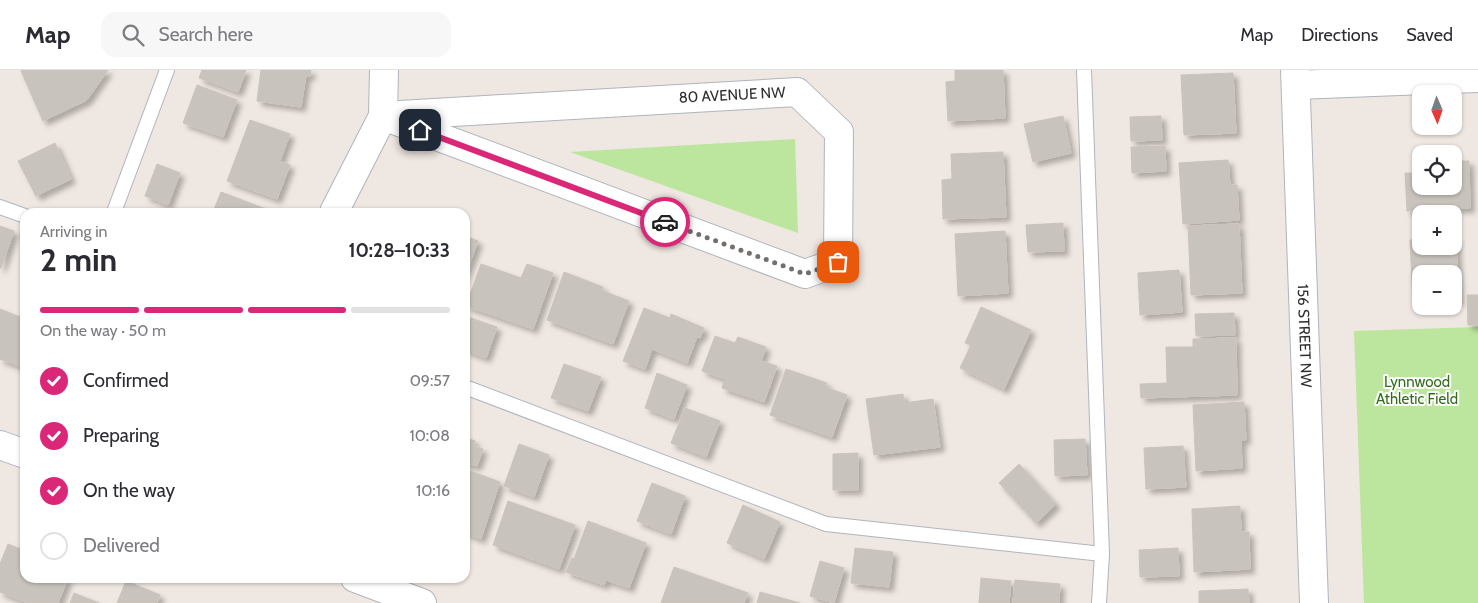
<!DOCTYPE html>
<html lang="en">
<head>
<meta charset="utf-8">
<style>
	:root { --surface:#fff; --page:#f7f7f7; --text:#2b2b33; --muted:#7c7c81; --line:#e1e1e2; --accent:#db2777 }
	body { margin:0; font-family:Cabin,sans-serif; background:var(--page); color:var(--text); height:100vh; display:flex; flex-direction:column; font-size:19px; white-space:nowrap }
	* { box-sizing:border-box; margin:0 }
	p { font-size:16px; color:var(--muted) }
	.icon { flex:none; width:28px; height:28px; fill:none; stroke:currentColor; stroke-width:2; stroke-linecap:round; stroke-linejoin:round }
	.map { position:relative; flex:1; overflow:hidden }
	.details { position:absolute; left:20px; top:138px; width:450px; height:375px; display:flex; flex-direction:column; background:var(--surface); border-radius:15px; box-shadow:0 1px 4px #0004 }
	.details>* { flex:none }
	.needle { width:32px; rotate:178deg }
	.controls { position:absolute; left:1412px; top:15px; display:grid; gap:10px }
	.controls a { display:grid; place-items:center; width:50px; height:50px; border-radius:10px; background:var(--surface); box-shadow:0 1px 4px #0004; font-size:25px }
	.pin { position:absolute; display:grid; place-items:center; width:42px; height:42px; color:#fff; margin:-21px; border-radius:10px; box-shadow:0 2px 8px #0006 }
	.courier { position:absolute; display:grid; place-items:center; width:50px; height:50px; margin:-25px; border:4px solid #db2777; border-radius:50%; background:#fff; color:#222; box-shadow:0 1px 6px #0007 }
	.headline em { font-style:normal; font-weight:800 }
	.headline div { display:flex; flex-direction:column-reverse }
	.headline { display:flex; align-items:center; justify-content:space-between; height:85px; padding:0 20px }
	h1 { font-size:32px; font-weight:800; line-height:38px }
	.bar { display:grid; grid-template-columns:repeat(4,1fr); gap:8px 5px; align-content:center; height:60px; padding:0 20px }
	.bar i { height:6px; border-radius:4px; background:var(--line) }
	.bar .selected { background:var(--accent) }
	.bar p { grid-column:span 4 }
	ol { padding:0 20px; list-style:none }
	li { display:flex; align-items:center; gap:15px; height:55px }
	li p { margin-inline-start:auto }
	li .icon { padding:5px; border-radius:50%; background:var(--accent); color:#fff; stroke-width:4 }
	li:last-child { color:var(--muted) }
	li i { width:28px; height:28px; border:2px solid var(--line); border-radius:50% }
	header { display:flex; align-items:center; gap:30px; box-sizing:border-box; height:70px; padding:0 25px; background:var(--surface); border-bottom:1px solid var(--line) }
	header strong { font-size:24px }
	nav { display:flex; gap:28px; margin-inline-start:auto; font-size:18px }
	.search { width:350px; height:45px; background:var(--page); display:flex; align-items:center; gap:12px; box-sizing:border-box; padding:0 18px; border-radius:15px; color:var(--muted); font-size:19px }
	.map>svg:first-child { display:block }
</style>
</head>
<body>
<header>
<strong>Map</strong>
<div class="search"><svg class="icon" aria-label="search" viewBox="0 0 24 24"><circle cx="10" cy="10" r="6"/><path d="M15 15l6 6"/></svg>Search here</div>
<nav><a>Map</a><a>Directions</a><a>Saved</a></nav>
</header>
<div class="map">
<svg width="1478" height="533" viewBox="0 0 1478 533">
	<defs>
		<filter id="shadow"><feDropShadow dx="4.5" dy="4.5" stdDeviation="2.5" flood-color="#0004"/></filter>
	</defs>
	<rect width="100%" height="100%" fill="#efe7e1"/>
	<!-- green -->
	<g fill="#bce59e">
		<polygon points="795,69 798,163 570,82"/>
		<polygon points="1478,257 1478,533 1364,533 1354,261"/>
	</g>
	<!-- building -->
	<g fill="#c8c3bc" stroke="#cbc3ba" filter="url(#shadow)">
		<polygon points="22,0 108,0 87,30 43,51 21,1"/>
		<polygon points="202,0 246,0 238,22 199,8"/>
		<polygon points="261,0 311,0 310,6 306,5 301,37 257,31"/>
		<polygon points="955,0 1003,0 1005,48 948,51 946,12 955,11"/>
		<polygon points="1233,3 1236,63 1184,65 1181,5"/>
		<polygon points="197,15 237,30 223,67 183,53"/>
		<polygon points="1063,46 1071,83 1033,92 1024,54"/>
		<polygon points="1161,46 1162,70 1131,71 1130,47"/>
		<polygon points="250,50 290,64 280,91 290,95 277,129 227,111"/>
		<polygon points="55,73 71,109 36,126 18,91"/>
		<polygon points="1165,76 1166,101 1132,103 1131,77"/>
		<polygon points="1003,82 1006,147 943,149 942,110 952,109 951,84"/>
		<polygon points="1228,90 1230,115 1237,115 1239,150 1183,154 1179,93"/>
		<polygon points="1454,91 1469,91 1470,138 1407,141 1405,103 1421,103 1421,116 1454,116"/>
		<polygon points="157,94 180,103 168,135 145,126"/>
		<polygon points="221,122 271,141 271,142 213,142"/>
		<polygon points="1063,153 1064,181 1028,182 1026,155"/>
		<polygon points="1239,154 1242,223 1191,225 1188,156"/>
		<polygon points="0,156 14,161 1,198 0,198"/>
		<polygon points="1005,161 1008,223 958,226 955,164"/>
		<polygon points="465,166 478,171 465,206"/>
		<polygon points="1454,168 1456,168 1459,231 1454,231 1454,204 1421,204 1421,232 1413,233 1410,170 1421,169 1421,176 1454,176"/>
		<polygon points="481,194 521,208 527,194 553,203 533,259 466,236"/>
		<polygon points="1179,200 1182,242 1140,245 1138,203"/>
		<polygon points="564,202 603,217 601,220 629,231 613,274 547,250"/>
		<polygon points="1467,225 1478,225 1478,255 1468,255"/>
		<polygon points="981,237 1031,260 1004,319 960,298 971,275 965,273"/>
		<polygon points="644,238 670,248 671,244 704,258 700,268 697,267 687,293 652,279 645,299 623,291"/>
		<polygon points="0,239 25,249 25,298 0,289"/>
		<polygon points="1234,243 1235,265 1196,266 1195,244"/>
		<polygon points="465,246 497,257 486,288 465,280"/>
		<polygon points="715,266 735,273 738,267 766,277 761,291 777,296 764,332 722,318 725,309 702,301"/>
		<polygon points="1236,268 1237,325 1141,328 1140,314 1167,313 1166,277 1193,277 1193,269"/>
		<polygon points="564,294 601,307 588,341 551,328"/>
		<polygon points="786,299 827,313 825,317 847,325 832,367 770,345"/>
		<polygon points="657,303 687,315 674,349 645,338"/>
		<polygon points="903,324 904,333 933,329 940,377 874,385 866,329"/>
		<polygon points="1244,332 1246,370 1241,370 1242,398 1196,401 1193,335"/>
		<polygon points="685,338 720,351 706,387 671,373"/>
		<polygon points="465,367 475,371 473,376 483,379 477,396 467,393 465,398"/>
		<polygon points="1085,369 1087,405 1055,406 1054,370"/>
		<polygon points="519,374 549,385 534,427 504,416"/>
		<polygon points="1183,376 1186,417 1146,419 1144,378"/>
		<polygon points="858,383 858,420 833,420 833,384"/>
		<polygon points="1019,394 1056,434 1036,453 999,413"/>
		<polygon points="465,399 500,412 481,469 465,463"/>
		<polygon points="652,413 685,426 671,464 637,451"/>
		<polygon points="508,431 575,455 559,499 493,475"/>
		<polygon points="743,435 780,452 764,489 727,473"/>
		<polygon points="1240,436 1241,462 1249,462 1250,499 1194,502 1192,439"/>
		<polygon points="588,451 646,473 629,518 606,510 604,515 566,502 572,488 574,489"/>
		<polygon points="8,474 25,481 25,508 68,508 58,533 28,533 0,522 0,494"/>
		<polygon points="855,478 893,482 889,517 851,513"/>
		<polygon points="1178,478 1179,506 1140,507 1139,480"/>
		<polygon points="820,491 844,498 834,533 810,526"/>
		<polygon points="674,497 748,523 744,533 661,533"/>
		<polygon points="981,508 1011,511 1009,533 979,533"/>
		<polygon points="1015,510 1060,514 1059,533 1013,533"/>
		<polygon points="126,511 160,525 157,533 117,533"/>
		<polygon points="1248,519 1249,533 1199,533 1199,521"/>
		<polygon points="760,522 800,533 757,533"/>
		<polygon points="74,523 99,533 70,533"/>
	</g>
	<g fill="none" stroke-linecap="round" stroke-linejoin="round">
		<!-- lane casing -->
		<g stroke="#b1b4be" stroke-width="16">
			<g id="lane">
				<polyline points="1084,0 1102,484 1099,533"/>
				<polyline points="0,137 25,146"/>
				<polyline points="114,142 167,0"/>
				<polyline points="465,317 826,454 1102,484"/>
			</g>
		</g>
		<!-- street casing -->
		<g stroke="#b1b4be" stroke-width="30">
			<g id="street">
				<polyline points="1296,15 1478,8"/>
				<polygon points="797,22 839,62 838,192 805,204 383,46"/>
				<polyline points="334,142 383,46 384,0"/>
				<polyline points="0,375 25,384"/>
				<polyline points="355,508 422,533"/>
			</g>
		</g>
		<!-- secondary casing -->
		<g stroke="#b1b4be" stroke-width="30">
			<g id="secondary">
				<path id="s1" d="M 1295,0 L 1314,533"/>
			</g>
		</g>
		<!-- lane -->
		<use href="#lane" stroke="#fff" stroke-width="14"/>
		<!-- street -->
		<use href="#street" stroke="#fff" stroke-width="28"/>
		<!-- secondary -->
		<use href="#secondary" stroke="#fff" stroke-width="28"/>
	</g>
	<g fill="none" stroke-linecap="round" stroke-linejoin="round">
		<!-- done -->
		<polyline stroke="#726f6d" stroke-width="5" stroke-dasharray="0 9" points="665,152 805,204 838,192"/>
		<!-- route -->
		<polyline stroke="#db2777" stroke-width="6" points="420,60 665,152"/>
	</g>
	<g text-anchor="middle" stroke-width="4" stroke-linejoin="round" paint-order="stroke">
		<!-- street labels -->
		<g font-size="15" fill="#2e2e2e" stroke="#fff">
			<text transform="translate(732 25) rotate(-3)" y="5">80 AVENUE NW</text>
			<text dy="5" stroke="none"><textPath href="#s1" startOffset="266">156 STREET NW</textPath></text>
		</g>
		<!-- park labels -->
		<g font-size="15" fill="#336d1b" stroke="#fff">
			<text x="1417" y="317">Lynnwood<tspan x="1417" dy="17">Athletic Field</tspan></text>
		</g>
	</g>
</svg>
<div class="controls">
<a><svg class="needle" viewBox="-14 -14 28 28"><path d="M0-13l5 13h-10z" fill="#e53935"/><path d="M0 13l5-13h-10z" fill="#7c7c81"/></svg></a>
<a><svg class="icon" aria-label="locate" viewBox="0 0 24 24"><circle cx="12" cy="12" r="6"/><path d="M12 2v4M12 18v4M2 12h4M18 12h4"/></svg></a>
<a>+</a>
<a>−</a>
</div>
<div class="pin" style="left:838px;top:192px;background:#ea580c"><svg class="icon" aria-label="bag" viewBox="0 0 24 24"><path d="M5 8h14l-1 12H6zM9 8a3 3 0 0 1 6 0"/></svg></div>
<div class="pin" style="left:420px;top:60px;background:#1f2937"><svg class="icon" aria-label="home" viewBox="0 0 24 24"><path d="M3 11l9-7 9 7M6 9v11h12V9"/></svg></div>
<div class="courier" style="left:665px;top:152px"><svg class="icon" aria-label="car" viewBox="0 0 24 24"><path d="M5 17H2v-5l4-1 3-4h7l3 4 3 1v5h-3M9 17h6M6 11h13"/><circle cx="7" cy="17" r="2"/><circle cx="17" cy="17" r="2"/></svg></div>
<section class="details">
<div class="headline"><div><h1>2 min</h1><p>Arriving in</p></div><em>10:28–10:33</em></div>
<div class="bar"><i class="selected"></i><i class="selected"></i><i class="selected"></i><i></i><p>On the way · 50 m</p></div>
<ol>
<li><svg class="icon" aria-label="check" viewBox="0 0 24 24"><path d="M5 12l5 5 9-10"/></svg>Confirmed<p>09:57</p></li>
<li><svg class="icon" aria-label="check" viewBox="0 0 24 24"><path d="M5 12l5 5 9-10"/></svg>Preparing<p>10:08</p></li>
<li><svg class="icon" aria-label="check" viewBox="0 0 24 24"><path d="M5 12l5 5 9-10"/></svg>On the way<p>10:16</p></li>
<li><i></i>Delivered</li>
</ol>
</section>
</div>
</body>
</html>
